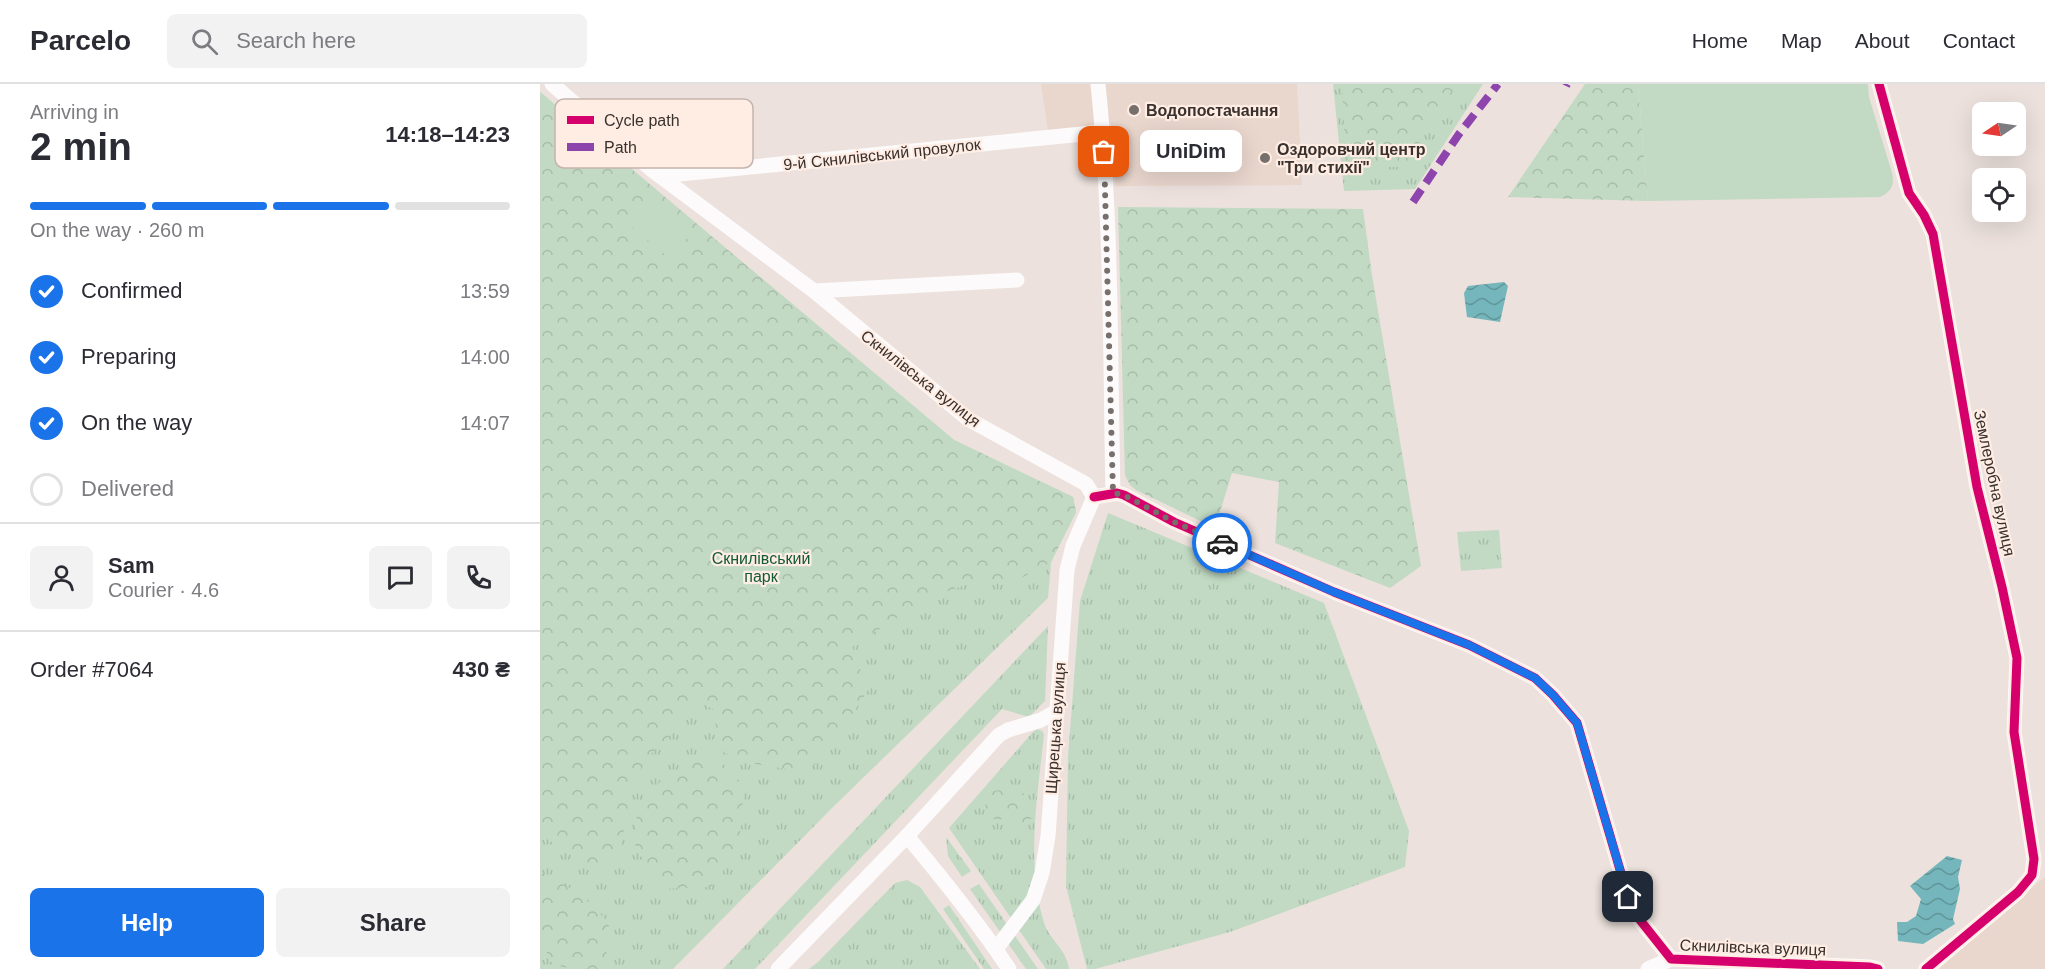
<!DOCTYPE html>
<html lang="en">
<head>
<meta charset="utf-8">
<style>
	:root { --surface:#fff; --page:#f2f2f3; --text:#2b2b33; --muted:#7c7c81; --line:#e1e1e2; --accent:#1a73e8 }
	body { margin:0; font-family:Helvetica,sans-serif; background:var(--page); color:var(--text); height:100vh; display:flex; flex-direction:column; font-size:22px; white-space:nowrap }
	* { box-sizing:border-box; margin:0 }
	p { font-size:20px; color:var(--muted) }
	.icon { flex:none; width:33px; height:33px; fill:none; stroke:currentColor; stroke-width:2; stroke-linecap:round; stroke-linejoin:round }
	.map { position:relative; flex:1; overflow:hidden }
	.side { display:flex; flex-direction:column; background:var(--surface); width:540px }
	.side>* { flex:none }
	.needle { width:39px; rotate:257deg }
	.controls { position:absolute; left:1432px; top:18px; display:grid; gap:12px }
	.controls a { display:grid; place-items:center; width:54px; height:54px; border-radius:9px; background:var(--surface); box-shadow:0 6px 24px #0002; font-size:30px }
	.pin { position:absolute; display:grid; place-items:center; width:51px; height:51px; color:#fff; margin:-26px; border-radius:12px; box-shadow:0 3px 9px #0006 }
	.courier { position:absolute; display:grid; place-items:center; width:60px; height:60px; margin:-30px; border:4px solid #1a73e8; border-radius:50%; background:#fff; color:#222; box-shadow:0 2px 8px #0007 }
	.bubble { position:absolute; height:42px; border-radius:9px; background:var(--surface); box-shadow:0 6px 24px #0002; font-size:20px; font-weight:700; line-height:42px; text-align:center }
	.headline em { font-style:normal; font-weight:700 }
	.headline div { display:flex; flex-direction:column-reverse }
	.headline { display:flex; align-items:center; justify-content:space-between; height:102px; padding:0 30px }
	h1 { font-size:39px; font-weight:700; line-height:45px }
	.bar { display:grid; grid-template-columns:repeat(4,1fr); gap:9px 6px; align-content:center; height:72px; padding:0 30px }
	.bar i { height:8px; border-radius:4px; background:var(--line) }
	.bar .active { background:var(--accent) }
	.bar p { grid-column:span 4 }
	.line { display:flex; align-items:center; gap:15px; padding:0 30px; border-top:2px solid var(--line) }
	.line div { flex:1 }
	.round { display:grid; place-items:center; flex:none; width:63px; height:63px; border-radius:9px; background:var(--page) }
	ol { padding:0 30px; list-style:none }
	li { display:flex; align-items:center; gap:18px; height:66px }
	li p { margin-inline-start:auto }
	li .icon { padding:6px; border-radius:50%; background:var(--accent); color:#fff; stroke-width:4 }
	li:last-child { color:var(--muted) }
	li i { width:33px; height:33px; border:3px solid var(--line); border-radius:50% }
	.action { display:flex; gap:12px; margin-top:auto; padding:12px 30px }
	.action a { flex:1; height:69px; border-radius:9px; background:var(--accent); color:#fff; font-size:24px; font-weight:700; line-height:69px; text-align:center }
	.action a+a { background:var(--page); color:var(--text) }
	header { display:flex; align-items:center; gap:36px; box-sizing:border-box; height:84px; padding:0 30px; background:var(--surface); border-bottom:2px solid var(--line) }
	header strong { font-size:28px }
	nav { display:flex; gap:33px; margin-inline-start:auto; font-size:21px }
	.search { width:420px; height:54px; background:var(--page); display:flex; align-items:center; gap:15px; box-sizing:border-box; padding:0 21px; border-radius:9px; color:var(--muted); font-size:22px }
	main { display:flex; flex:1; min-height:0 }
	.map>svg:first-child { display:block }
</style>
</head>
<body>
<header>
<strong>Parcelo</strong>
<div class="search"><svg class="icon" aria-label="search" viewBox="0 0 24 24"><circle cx="10" cy="10" r="6"/><path d="M15 15l6 6"/></svg>Search here</div>
<nav><a>Home</a><a>Map</a><a>About</a><a>Contact</a></nav>
</header>
<main>
<section class="side">
<div class="headline"><div><h1>2 min</h1><p>Arriving in</p></div><em>14:18–14:23</em></div>
<div class="bar"><i class="active"></i><i class="active"></i><i class="active"></i><i></i><p>On the way · 260 m</p></div>
<ol>
<li><svg class="icon" aria-label="check" viewBox="0 0 24 24"><path d="M5 12l5 5 9-10"/></svg>Confirmed<p>13:59</p></li>
<li><svg class="icon" aria-label="check" viewBox="0 0 24 24"><path d="M5 12l5 5 9-10"/></svg>Preparing<p>14:00</p></li>
<li><svg class="icon" aria-label="check" viewBox="0 0 24 24"><path d="M5 12l5 5 9-10"/></svg>On the way<p>14:07</p></li>
<li><i></i>Delivered</li>
</ol>
<div class="line" style="height:108px"><a class="round"><svg class="icon" aria-label="person" viewBox="0 0 24 24"><circle cx="12" cy="8" r="4"/><path d="M4 21q1-7 8-7t8 7"/></svg></a><div><b>Sam</b><p>Courier · 4.6</p></div><a class="round"><svg class="icon" aria-label="chat" viewBox="0 0 24 24"><path d="M4 5h16v11H9l-5 4z"/></svg></a><a class="round"><svg class="icon" aria-label="phone" viewBox="0 0 24 24"><path d="M5 4h4l2 5-3 2q2 4 5 5l2-3 5 2v4C11 20 4 13 5 4z"/></svg></a></div>
<div class="line" style="height:78px"><div>Order #7064</div><b>430 ₴</b></div>
<div class="action"><a>Help</a><a>Share</a></div>
</section>
<div class="map">
<svg width="1505" height="885" viewBox="0 0 1505 885">
	<defs>
		<pattern id="grass-tufts" width="24" height="20" patternUnits="userSpaceOnUse" patternTransform="scale(1.5)"><rect width="24" height="20" fill="#c2dac4"/><path d="M3 7l-1-3M5 7V3M7 7l1-3M15 17l-1-3M17 17v-4M19 17l1-3" fill="none" stroke="#a7bca9"/></pattern>
		<pattern id="forest-crowns" width="20" height="18" patternUnits="userSpaceOnUse" patternTransform="scale(1.5)"><rect width="20" height="18" fill="#c2dac4"/><path d="M2 6a3 3 0 1 1 6 0M12 15a3 3 0 1 1 6 0" fill="none" stroke="#a7bca9"/></pattern>
		<pattern id="water-waves" width="16" height="10" patternUnits="userSpaceOnUse" patternTransform="scale(1.5)"><rect width="16" height="10" fill="#74b6bb"/><path d="M0 5q4-4 8 0t8 0" fill="none" stroke="#609598"/></pattern>
	</defs>
	<rect width="100%" height="100%" fill="#ece1dc"/>
	<!-- built -->
	<g fill="#e9d6cd">
		<polygon points="501,0 757,0 762,101 576,102 571,39 508,46"/>
		<polygon points="1505,793 1505,885 1399,885 1452,836"/>
	</g>
	<!-- grass -->
	<g fill="url(#grass-tufts)">
		<polygon points="793,0 943,0 875,105 804,107"/>
		<polygon points="0,8 414,356 533,413 536,428 511,478 508,514 292,724 133,885 0,885"/>
		<polygon points="568,429 784,519 869,747 865,783 690,848 555,885 547,885 526,802 528,673 540,517"/>
		<polygon points="959,446 962,484 921,487 917,448"/>
		<polygon points="508,542 505,617 489,633 462,625 215,885 183,885"/>
		<path d="M 497,645 L 502,647 L 504,650 C 498,708 487,771 501,828 C 503,834 504,841 507,846 C 515,860 527,868 529,885 L 506,885 L 409,744 L 492,649 Z"/>
		<polygon points="406,753 431,787 422,793 408,772"/>
		<polygon points="367,796 380,803 440,885 269,885 278,878 355,799"/>
		<polygon points="439,800 498,885 486,885 430,805"/>
		<polygon points="409,821 452,885 444,885 403,825"/>
	</g>
	<!-- forest -->
	<g fill="url(#forest-crowns)">
		<polygon points="802,0 916,0 864,83 806,83"/>
		<polygon points="1045,0 1098,0 1108,117 968,113"/>
		<polygon points="0,8 414,356 533,413 536,428 511,478 468,501 437,497 388,514 312,563 328,606 300,649 267,690 241,684 215,680 183,668 177,650 173,625 155,616 130,651 104,677 90,713 80,767 56,784 0,751"/>
		<polygon points="578,123 823,125 832,191 881,482 850,504 735,459 739,398 692,389 675,444 596,406 590,401 585,391"/>
		<polygon points="173,669 204,702 199,765 171,803 119,805 95,761 97,726 123,694"/>
		<polygon points="467,705 481,707 495,722 495,731 485,740 473,733 458,736 449,733 443,714 454,707"/>
		<path d="M 0,786 L 2,789 L 39,809 L 69,839 L 66,875 L 58,885 C 46,885 20,885 12,879 C 7,872 7,864 0,859 Z"/>
	</g>
	<!-- garden -->
	<g fill="#c2dac4">
		<path d="M 1098,0 L 1328,0 L 1329,13 L 1352,89 C 1355,101 1351,108 1340,113 L 1108,117 Z"/>
		<polygon points="108,119 148,153 130,175 90,141"/>
	</g>
	<!-- water -->
	<g fill="url(#water-waves)">
		<polygon points="964,198 968,202 960,238 927,233 924,209 928,202"/>
		<polygon points="1407,772 1422,776 1418,793 1420,805 1413,835 1415,840 1383,860 1358,857 1357,838 1367,838 1376,832 1381,815 1370,802"/>
	</g>
	<g fill="none" stroke-linecap="round" stroke-linejoin="round">
		<!-- minor -->
		<g stroke="#fcfafa" stroke-width="15">
			<polyline points="12,0 112,86 274,207 428,335 546,400 554,413"/>
			<path d="M 558,0 C 572,136 570,273 573,409"/>
			<polyline points="1339,0 1369,109 1384,131 1393,150 1437,403 1462,503 1477,574 1474,648 1494,775 1492,791 1478,808 1386,885"/>
			<polyline points="120,92 563,48"/>
			<polyline points="274,207 477,196"/>
			<polyline points="554,413 577,409 584,411 634,438 794,508 929,561 995,594 1013,611 1037,639 1088,813 1100,836 1131,875 1330,883 1338,885"/>
			<polyline points="367,752 459,651 468,646 501,636 517,627"/>
			<polyline points="456,865 493,816 502,789 508,752 527,486 533,462 554,413"/>
			<path d="M 238,885 L 367,752 C 403,795 438,838 469,885"/>
			<polyline points="1108,885 1131,875"/>
		</g>
		<!-- quiet -->
		<g stroke="#8e44ad" stroke-width="8" stroke-dasharray="15 8" stroke-linecap="butt">
			<polyline points="1026,2 1027,0"/>
			<polyline points="873,118 919,50 958,0"/>
		</g>
		<!-- cycleway casing -->
		<g stroke="#ffece3" stroke-width="13">
			<g id="cycleway">
				<polyline points="1339,0 1369,109 1384,131 1393,150 1437,403 1462,503 1477,574 1474,648 1494,775 1492,791 1478,808 1386,885"/>
				<polyline points="554,413 577,409 584,411 634,438 794,508 929,561 995,594 1013,611 1037,639 1088,813 1100,836 1131,875 1330,883 1338,885"/>
			</g>
		</g>
		<!-- cycleway -->
		<use href="#cycleway" stroke="#d6006c" stroke-width="9"/>
	</g>
	<g fill="none" stroke-linecap="round" stroke-linejoin="round">
		<!-- done -->
		<polyline stroke="#776f6b" stroke-width="6" stroke-dasharray="0 10.8" points="564,68 573,409 584,411 634,438 682,459"/>
		<!-- route -->
		<polyline stroke="#1a73e8" stroke-width="8" points="682,459 794,508 929,561 995,594 1013,611 1037,639 1088,813"/>
	</g>
	<!-- markers -->
	<g fill="#776f6b" stroke="#ffece3" stroke-width="2">
		<circle cx="594" cy="26" r="6"/>
		<circle cx="725" cy="74" r="6"/>
	</g>
	<g text-anchor="middle" stroke-width="4.5" stroke-linejoin="round" paint-order="stroke">
		<!-- poi labels -->
		<g font-size="16" font-weight="bold" fill="#38312e" stroke="#ffece3" text-anchor="start">
			<text x="606" y="32">Водопостачання</text>
			<text x="737" y="71">Оздоровчий центр<tspan x="737" dy="18">"Три стихії"</tspan></text>
		</g>
		<!-- street labels -->
		<g font-size="16" fill="#38312e" stroke="#ffece3">
			<text transform="translate(342 70) rotate(-6)" y="6">9-й Скнилівський провулок</text>
			<text transform="translate(381 294) rotate(38)" y="6">Скнилівська вулиця</text>
			<text transform="translate(1455 399) rotate(78)" y="6">Землеробна вулиця</text>
			<text transform="translate(515 644) rotate(-86)" y="6">Щирецька вулиця</text>
			<text transform="translate(1213 863) rotate(2)" y="6">Скнилівська вулиця</text>
		</g>
		<!-- park labels -->
		<g font-size="16" fill="#105b33" stroke="#ffece3">
			<text x="221" y="480">Скнилівський<tspan x="221" dy="18">парк</tspan></text>
		</g>
	</g>
	<!-- legend -->
	<rect x="15" y="15" width="198" height="69" rx="9" fill="#ffece3" stroke="#c3b4ad" stroke-width="1.5"/>
	<rect x="27" y="32" width="27" height="8" fill="#d6006c"/>
	<rect x="27" y="59" width="27" height="8" fill="#8e44ad"/>
	<g font-size="16" fill="#38312e">
		<text x="64" y="42">Cycle path</text>
		<text x="64" y="69">Path</text>
	</g>
</svg>
<div class="controls">
<a><svg class="needle" viewBox="-14 -14 28 28"><path d="M0-13l5 13h-10z" fill="#e53935"/><path d="M0 13l5-13h-10z" fill="#7c7c81"/></svg></a>
<a><svg class="icon" aria-label="locate" viewBox="0 0 24 24"><circle cx="12" cy="12" r="6"/><path d="M12 2v4M12 18v4M2 12h4M18 12h4"/></svg></a>
</div>
<div class="pin" style="left:564px;top:68px;background:#ea580c"><svg class="icon" aria-label="bag" viewBox="0 0 24 24"><path d="M5 8h14l-1 12H6zM9 8a3 3 0 0 1 6 0"/></svg></div>
<div class="pin" style="left:1088px;top:813px;background:#1f2937"><svg class="icon" aria-label="home" viewBox="0 0 24 24"><path d="M3 11l9-7 9 7M6 9v11h12V9"/></svg></div>
<div class="courier" style="left:682px;top:459px"><svg class="icon" aria-label="car" viewBox="0 0 24 24"><path d="M5 17H2v-5l4-1 3-4h7l3 4 3 1v5h-3M9 17h6M6 11h13"/><circle cx="7" cy="17" r="2"/><circle cx="17" cy="17" r="2"/></svg></div>
<div class="bubble" style="left:600px;top:46px;width:102px">UniDim</div>
</div>
</main>
</body>
</html>
